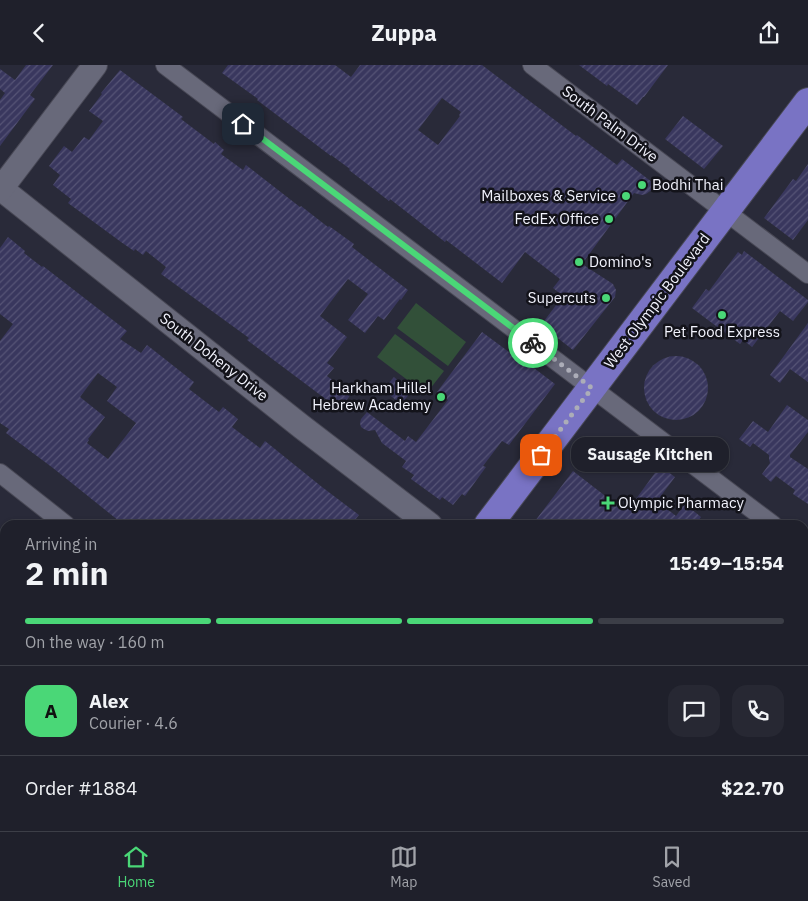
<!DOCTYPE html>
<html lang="en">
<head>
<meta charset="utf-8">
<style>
	:root { --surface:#1f202b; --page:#272833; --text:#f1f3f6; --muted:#a1a3a9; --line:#3c3e47; --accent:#4ad777 }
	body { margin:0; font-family:"IBM Plex Sans",sans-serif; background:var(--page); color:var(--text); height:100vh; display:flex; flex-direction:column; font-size:19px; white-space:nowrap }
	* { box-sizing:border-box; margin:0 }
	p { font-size:16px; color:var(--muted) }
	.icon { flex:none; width:28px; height:28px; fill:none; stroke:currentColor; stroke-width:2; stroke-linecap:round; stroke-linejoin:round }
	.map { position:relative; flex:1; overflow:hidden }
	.drawer { position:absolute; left:0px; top:455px; width:809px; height:311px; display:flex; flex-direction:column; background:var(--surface); border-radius:15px 15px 0 0; box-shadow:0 1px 4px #0004,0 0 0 1px var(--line) }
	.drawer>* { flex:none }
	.pin { position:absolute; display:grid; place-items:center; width:42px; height:42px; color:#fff; margin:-21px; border-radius:10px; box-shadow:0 2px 8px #0006 }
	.courier { position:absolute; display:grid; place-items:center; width:50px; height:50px; margin:-25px; border:4px solid #4ad777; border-radius:50%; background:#fff; color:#222; box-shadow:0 1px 6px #0007 }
	.bubble { position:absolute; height:35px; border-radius:15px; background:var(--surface); box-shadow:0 1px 4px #0004,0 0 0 1px var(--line); font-size:16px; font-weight:700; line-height:35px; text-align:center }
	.overview em { font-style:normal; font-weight:700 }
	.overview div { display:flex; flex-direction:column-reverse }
	.overview { display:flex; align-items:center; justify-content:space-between; height:85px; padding:0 25px }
	h1 { font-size:32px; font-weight:700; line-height:38px }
	.bar { display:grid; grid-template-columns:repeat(4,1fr); gap:8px 5px; align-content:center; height:60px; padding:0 25px }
	.bar i { height:6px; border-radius:4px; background:var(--line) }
	.bar .selected { background:var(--accent) }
	.bar p { grid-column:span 4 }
	.line { display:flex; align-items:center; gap:12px; padding:0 25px; border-top:1px solid var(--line) }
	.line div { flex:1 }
	.round { display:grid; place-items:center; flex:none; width:52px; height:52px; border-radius:15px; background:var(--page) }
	header { display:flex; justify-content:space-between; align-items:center; height:65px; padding:0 25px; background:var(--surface); font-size:22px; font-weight:700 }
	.dock { display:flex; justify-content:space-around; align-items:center; height:70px; border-top:1px solid var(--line); background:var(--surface); font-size:14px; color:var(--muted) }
	.dock a { display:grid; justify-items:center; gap:2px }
	.dock .selected { color:var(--accent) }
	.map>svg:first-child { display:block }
</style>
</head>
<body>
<header><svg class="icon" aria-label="back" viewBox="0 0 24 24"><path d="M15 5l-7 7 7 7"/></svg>Zuppa<svg class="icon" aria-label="share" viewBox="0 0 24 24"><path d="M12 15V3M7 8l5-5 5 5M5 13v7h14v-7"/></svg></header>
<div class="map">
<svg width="808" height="766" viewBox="0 0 808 766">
	<defs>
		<pattern id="building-hatch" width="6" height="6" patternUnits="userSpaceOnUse" patternTransform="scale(1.25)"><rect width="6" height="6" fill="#39375e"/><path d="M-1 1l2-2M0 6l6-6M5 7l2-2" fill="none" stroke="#565476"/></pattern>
	</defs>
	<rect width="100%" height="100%" fill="#292a39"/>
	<!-- park -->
	<g fill="#325039">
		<polygon points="416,238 466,277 448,301 397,263"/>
		<polygon points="395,269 444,306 426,329 377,292"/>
	</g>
	<!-- building -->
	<g fill="url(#building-hatch)" fill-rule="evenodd">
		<polygon points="26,0 53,0 30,30 35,34 0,81 0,35 5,28 0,24 0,4 15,15"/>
		<path d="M 228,0 L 335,0 L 351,12 L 360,0 L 482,0 L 576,71 L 577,70 L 617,100 L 622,94 L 657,121 L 646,129 L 642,130 L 634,128 L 582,199 L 613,219 L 616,225 L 615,232 L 573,285 L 541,260 L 563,231 L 553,223 L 560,214 L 525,187 L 502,218 L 446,175 L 445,177 L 390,134 L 389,136 L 349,105 L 350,104 L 331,90 L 331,91 L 257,35 L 258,34 L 222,8 ZM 442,33 L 461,47 L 459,50 L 460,51 L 438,80 L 418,65 Z"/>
		<polygon points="579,0 668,0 644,32 643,32 637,40 608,19 607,21"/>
		<polygon points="120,5 183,52 181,54 214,79 215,77 224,85 221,89 243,105 246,100 300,142 301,141 328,162 329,161 354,179 352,182 408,225 401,235 400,234 384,255 378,251 365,268 348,255 368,229 348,214 320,251 347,272 327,298 334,303 327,311 351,329 346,336 357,345 340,345 336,343 330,339 331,338 247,275 249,273 161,209 166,202 146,186 143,190 135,184 134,186 121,177 68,138 71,134 53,120 60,110 49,101 64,81 72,87 84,72 89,75 103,56 89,46 102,29 101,28"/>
		<polygon points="683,51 723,81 704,104 665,74"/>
		<polygon points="808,99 808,155 793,175 764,153 793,114 796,116"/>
		<path d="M 8,172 L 25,186 L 24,188 L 42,202 L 43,201 L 127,266 L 120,274 L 141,288 L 147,280 L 194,317 L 189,324 L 219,347 L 223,342 L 238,354 L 232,362 L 260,383 L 265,376 L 322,422 L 359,450 L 351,460 L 124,460 L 53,403 L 6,368 L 9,364 L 0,358 L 0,276 L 13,259 L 0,249 L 0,183 ZM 98,308 L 117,322 L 107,336 L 136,358 L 108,394 L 87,378 L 89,375 L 88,374 L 105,352 L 80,332 Z"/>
		<polygon points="744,186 808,235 808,237 793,256 780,246 752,282 743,275 740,279 692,243 706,224 709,226 738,187 742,190"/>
		<polygon points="808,258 808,317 790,304 780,318 770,310"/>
		<polygon points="482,267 529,302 530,300 555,319 509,380 502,376 483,401 486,402 465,431 462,429 453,440 442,432 440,435 411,414 414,410 402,402 406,396 382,378 375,365 368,366 364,364 361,362 360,358 361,354 367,347 405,376 408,371 416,377 448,335 437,327"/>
		<circle cx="676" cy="323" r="32"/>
		<polygon points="394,312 411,327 401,339 383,325"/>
		<polygon points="787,340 808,355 808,367 790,390 790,392 808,404 808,439 793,429 795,425 776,411 771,417 762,409 770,398 769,394 769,390 753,378 750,382 739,374 753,356 768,367"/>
		<polygon points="660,401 675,412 657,436 676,451 685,439 701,452 695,460 532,460 573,406 617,440 633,438"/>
	</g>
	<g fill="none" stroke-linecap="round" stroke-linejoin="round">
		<!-- street casing -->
		<g stroke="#484855" stroke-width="20">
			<g id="street">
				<polyline points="165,0 773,460"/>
				<polyline points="532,0 808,209"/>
				<polyline points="0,408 66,460"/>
				<polyline points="804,483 808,486"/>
				<polyline points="0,688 5,692"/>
				<polyline points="92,761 98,766"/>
				<polyline points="445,761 451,766"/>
			</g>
		</g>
		<!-- secondary casing -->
		<g stroke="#484855" stroke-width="26">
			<g id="secondary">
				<polyline points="0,123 302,362 430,460"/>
				<polyline points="0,125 95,0"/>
				<polyline points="804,755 808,758"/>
			</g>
		</g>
		<!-- primary casing -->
		<g stroke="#484855" stroke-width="30">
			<g id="primary">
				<polyline points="488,460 808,37"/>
				<polyline points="257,766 261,761"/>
			</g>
		</g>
		<!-- street -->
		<use href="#street" stroke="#68697a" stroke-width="18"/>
		<!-- secondary -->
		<use href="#secondary" stroke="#68697a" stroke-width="24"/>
		<!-- primary -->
		<use href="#primary" stroke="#7973c4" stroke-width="28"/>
	</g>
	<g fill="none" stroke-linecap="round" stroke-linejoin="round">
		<!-- done -->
		<polyline stroke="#acadb8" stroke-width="5" stroke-dasharray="0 9" points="533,278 592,323 541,390"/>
		<!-- route -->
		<polyline stroke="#4ad777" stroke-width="6" points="243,59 533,278"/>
	</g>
	<!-- markers -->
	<g fill="#4ad777" stroke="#13131a" stroke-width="2">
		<circle cx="642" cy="120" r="5"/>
		<circle cx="626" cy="131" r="5"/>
		<circle cx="609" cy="154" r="5"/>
		<circle cx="579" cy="197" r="5"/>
		<circle cx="606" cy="233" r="5"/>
		<circle cx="722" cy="250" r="5"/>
		<circle cx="441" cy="332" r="5"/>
		<path d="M605.5 430.5h5v5h5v5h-5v5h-5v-5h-5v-5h5z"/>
	</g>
	<g text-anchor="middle" stroke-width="5" stroke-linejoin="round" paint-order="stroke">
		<!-- street labels -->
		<g font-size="15" fill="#f2f3fd" stroke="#13131a">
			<text transform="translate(610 59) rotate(37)" y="5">South Palm Drive</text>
			<text transform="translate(657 236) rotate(-53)" y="5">West Olympic Boulevard</text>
			<text transform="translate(214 292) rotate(38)" y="5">South Doheny Drive</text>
		</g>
		<!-- poi labels -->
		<g font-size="15" fill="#f2f3fd" stroke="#13131a" text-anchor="end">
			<text x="652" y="125" text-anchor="start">Bodhi Thai</text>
			<text x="616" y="136">Mailboxes &amp; Service</text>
			<text x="599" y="159">FedEx Office</text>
			<text x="589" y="202" text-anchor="start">Domino's</text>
			<text x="596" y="238">Supercuts</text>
			<text x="722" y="272" text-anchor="middle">Pet Food Express</text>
			<text x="431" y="328">Harkham Hillel<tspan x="431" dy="17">Hebrew Academy</tspan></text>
			<text x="618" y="443" text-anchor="start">Olympic Pharmacy</text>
		</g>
	</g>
</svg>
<div class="pin" style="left:541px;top:390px;background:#ea580c"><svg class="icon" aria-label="bag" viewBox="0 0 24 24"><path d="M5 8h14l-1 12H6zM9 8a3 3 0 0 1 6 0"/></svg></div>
<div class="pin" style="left:243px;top:59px;background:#1f2937"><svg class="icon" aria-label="home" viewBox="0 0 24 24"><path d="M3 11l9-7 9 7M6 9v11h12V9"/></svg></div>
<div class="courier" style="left:533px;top:278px"><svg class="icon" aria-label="bike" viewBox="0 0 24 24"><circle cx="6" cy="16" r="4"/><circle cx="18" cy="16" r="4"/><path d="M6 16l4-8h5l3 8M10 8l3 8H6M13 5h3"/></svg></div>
<div class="bubble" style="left:571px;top:372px;width:158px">Sausage Kitchen</div>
<section class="drawer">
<div class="overview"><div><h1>2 min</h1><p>Arriving in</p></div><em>15:49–15:54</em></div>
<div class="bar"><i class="selected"></i><i class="selected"></i><i class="selected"></i><i></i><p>On the way · 160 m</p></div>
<div class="line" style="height:90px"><b class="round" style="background:var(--accent);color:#111">A</b><div><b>Alex</b><p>Courier · 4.6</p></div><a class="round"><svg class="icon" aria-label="chat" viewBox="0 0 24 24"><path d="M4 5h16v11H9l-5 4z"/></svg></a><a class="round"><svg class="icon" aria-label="phone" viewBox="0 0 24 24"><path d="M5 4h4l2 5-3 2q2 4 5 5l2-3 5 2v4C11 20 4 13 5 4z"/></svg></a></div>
<div class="line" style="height:65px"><div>Order #1884</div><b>$22.70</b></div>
</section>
</div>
<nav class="dock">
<a class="selected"><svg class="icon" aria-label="home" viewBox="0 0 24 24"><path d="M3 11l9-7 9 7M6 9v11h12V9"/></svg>Home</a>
<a><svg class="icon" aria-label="map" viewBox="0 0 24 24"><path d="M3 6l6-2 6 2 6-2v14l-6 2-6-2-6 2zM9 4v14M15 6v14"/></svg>Map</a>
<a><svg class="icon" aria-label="saved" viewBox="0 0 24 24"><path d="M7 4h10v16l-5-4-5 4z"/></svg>Saved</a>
</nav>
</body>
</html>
